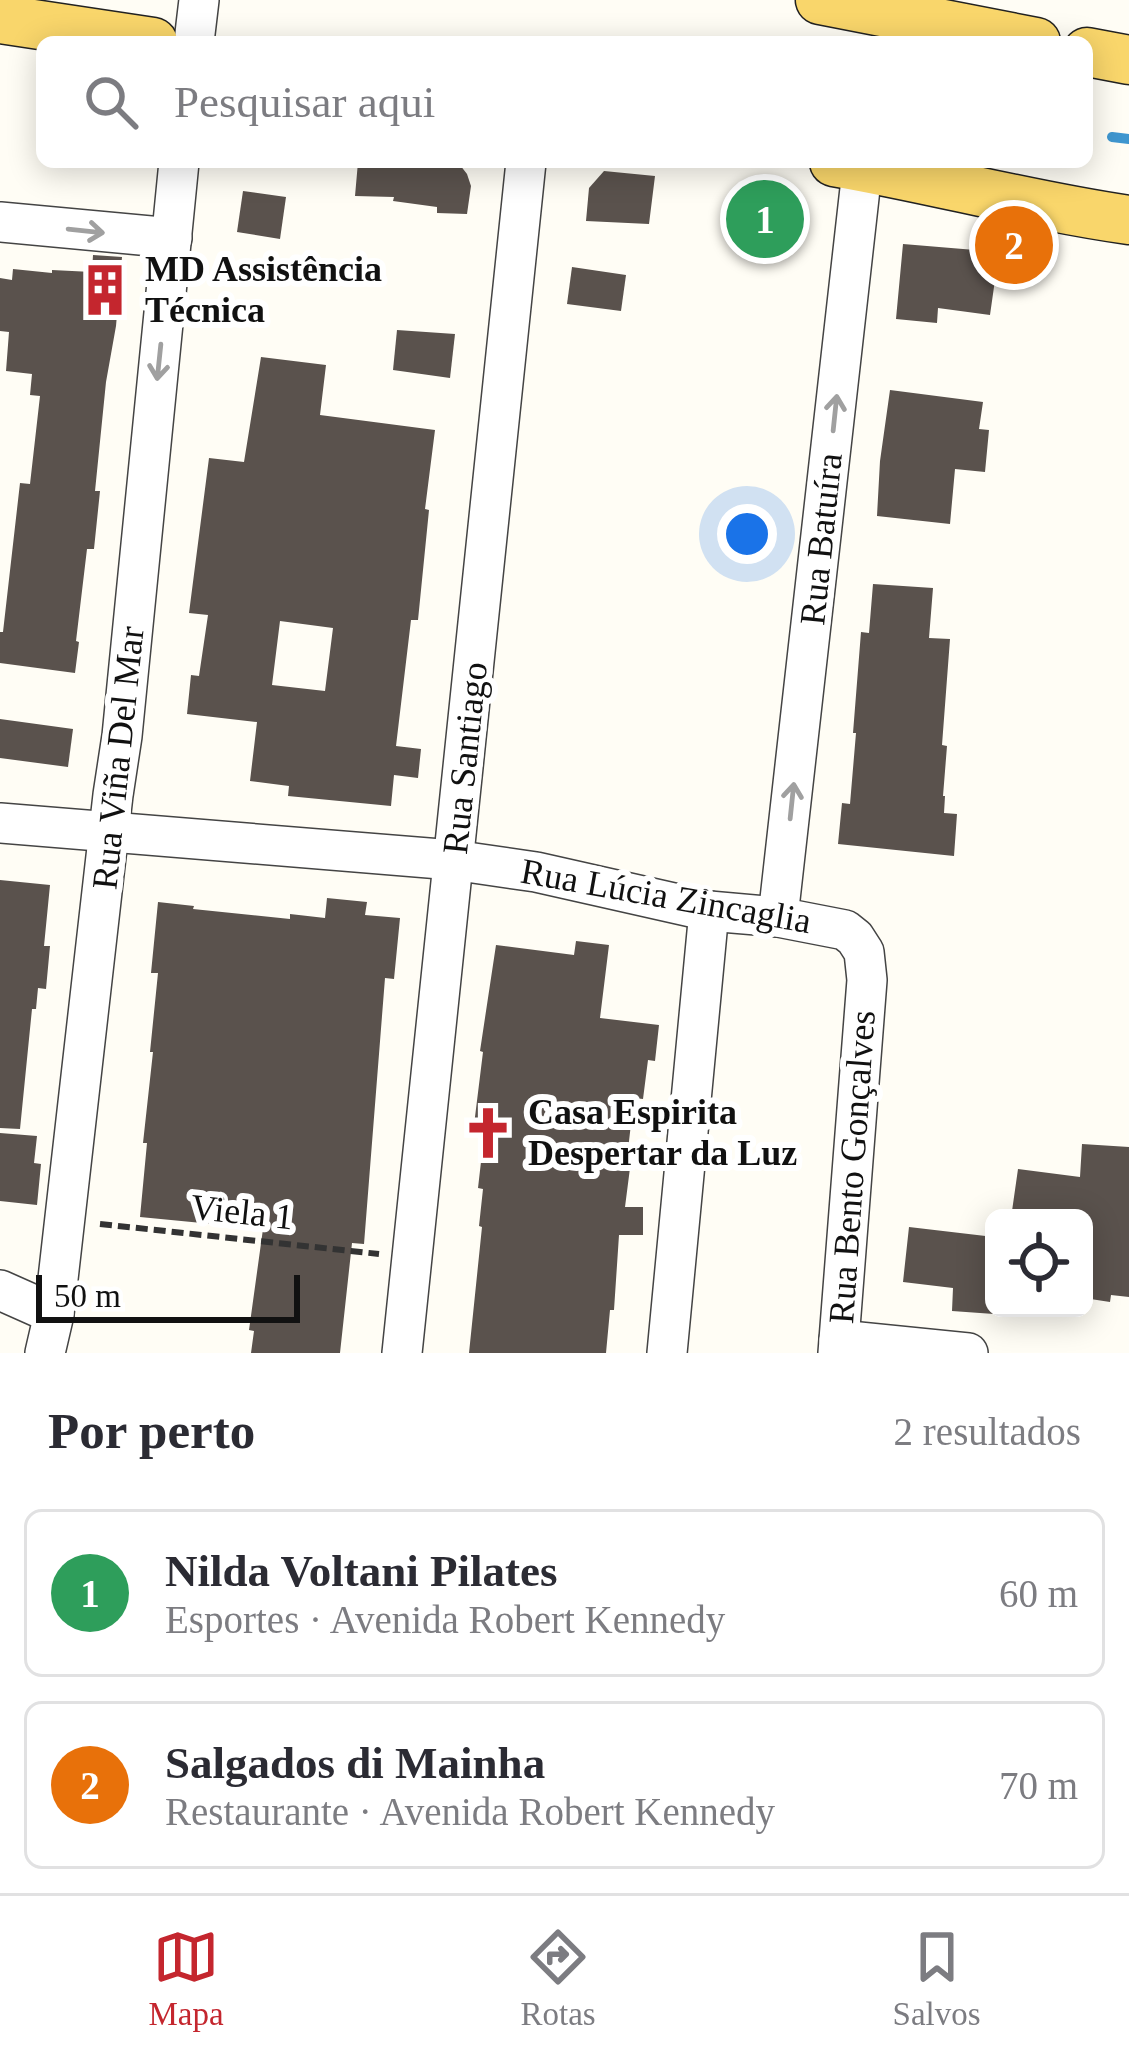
<!DOCTYPE html>
<html lang="pt">
<meta charset="utf-8">
<style>
body{margin:0;font-family:Georgia,serif;background:#f2f2f3;color:#2b2b33}
.controls{position:absolute;right:36px;bottom:36px;display:grid;overflow:hidden;border-radius:18px;box-shadow:0 6px 30px #0003}
.controls button{width:108px;height:108px;display:grid;place-items:center;padding:0;border:0;border-bottom:3px solid #e1e1e2;background:#fff;color:#2b2b33;font:60px sans-serif}
.scale{position:absolute;left:36px;bottom:30px;width:264px;box-sizing:border-box;padding-left:12px;border:6px solid #111;border-top:0;font-size:33px;line-height:42px;white-space:nowrap;color:#111;-webkit-text-stroke:9px #fff;paint-order:stroke}
.you{position:absolute;left:747px;top:534px;width:42px;height:42px;margin:-30px;border:9px solid #fff;border-radius:50%;background:#1a73e8;box-shadow:0 0 0 18px #1a73e833}
.badge{display:grid;place-items:center;width:78px;height:78px;border-radius:50%;background:#c4262e;color:#fff;font-size:39px;font-weight:700}
.pin{position:absolute;translate:-50% -50%;border:6px solid #fff;box-shadow:0 3px 12px #0006}
.list{margin:0;padding:0;list-style:none}
h2{display:flex;justify-content:space-between;align-items:center;height:156px;margin:0;padding:0 48px;font-size:51px}
h2 small{font-size:39px;font-weight:400;color:#7c7c81}
.list li{display:grid;grid-template-columns:78px 1fr auto;gap:36px;align-items:center;box-sizing:border-box;height:168px;margin:0 24px 24px;padding:0 24px;border:3px solid #e1e1e2;border-radius:18px}
.list b{display:block;font-size:45px;white-space:nowrap}
.list p{margin:0;font-size:39px;white-space:nowrap;color:#7c7c81}
.list em{font-size:39px;font-style:normal;color:#7c7c81}
.icon{flex:none;width:66px;height:66px;fill:none;stroke:currentColor;stroke-width:2;stroke-linecap:round;stroke-linejoin:round}
.map{position:relative;flex:none;width:1129px;height:1353px;overflow:hidden}
.search{position:absolute;background:#fff;box-shadow:0 6px 30px #0003;left:36px;right:36px;top:36px;height:132px;display:flex;align-items:center;gap:30px;box-sizing:border-box;padding:0 42px;border-radius:18px;color:#7c7c81;font-size:45px}
.sheet{height:540px;background:#fff}
nav{display:flex;justify-content:space-around;align-items:center;box-sizing:border-box;height:168px;border-top:3px solid #e1e1e2;background:#fff;font-size:33px;color:#7c7c81}
nav a{display:grid;justify-items:center;gap:6px}
nav .on{color:#c4262e}
.map>svg:first-child{display:block}
.lines{fill:none;stroke-linecap:round;stroke-linejoin:round}
.stream{stroke:#3f96cf;stroke-width:10}
.building{fill:#5a524d;fill-rule:evenodd}
.minor-casing{stroke:#444;stroke-width:42}
.major-casing{stroke:#222;stroke-width:51}
.path{stroke:#333;stroke-width:6;stroke-dasharray:12 6;stroke-linecap:butt}
.minor{stroke:#fff;stroke-width:39}
.major{stroke:#f9d66b;stroke-width:48}
.oneway{stroke:#a0a0a0}
.labels{text-anchor:middle;dominant-baseline:central;stroke-width:12;stroke-linejoin:round;paint-order:stroke}
.poi-label{font-size:36px;font-weight:bold;fill:#111;stroke:#fff;text-anchor:start}
.street-label{font-size:36px;fill:#111;stroke:#fff}
</style>
<div class="map">
<svg width="1129" height="1353" viewBox="0 0 1129 1353">
<rect width="100%" height="100%" fill="#fffdf5"/>
<g class="lines">
<path class="stream" d="M1112,137L1129,139"/>
</g>
<g class="building">
<path d="M358,162H446L460,165L467,174L471,186L467,214L437,213V207L393,201L394,197L355,196Z"/>
<path d="M604,171L655,176L649,224L586,221L589,188Z"/>
<path d="M243,191L286,197L280,239L237,232Z"/>
<path d="M759,210L804,215L803,241L755,238Z"/>
<path d="M903,244L999,252L990,315L938,308L937,323L896,319Z"/>
<path d="M93,255L122,257L116,326L106,382L95,491H100L94,549H87L76,641L79,642L75,673L0,663V632H3L20,483L30,484L40,396L30,395L32,374L6,371L9,332L0,331V278L12,280L13,269L52,273V270L92,272Z"/>
<path d="M572,267L626,275L621,311L567,304Z"/>
<path d="M397,330L455,334L450,378L393,370Z"/>
<path d="M261,357L326,365L320,415L435,430L425,509L429,510L418,620H411L396,746L421,749L418,778L394,775L391,806L288,796L289,786L250,781L257,722L187,714L191,675L199,676L208,615L189,613L209,458L244,462ZM280,621L333,628L325,691L272,685Z"/>
<path d="M890,390L983,402L979,429L989,430L985,472L955,469L950,524L877,516L880,461Z"/>
<path d="M873,584L933,588L929,638L950,639L942,745L947,746L943,796H945L944,813L957,814L954,856L838,844L842,803L850,804L856,733H853L861,632L869,633Z"/>
<path d="M0,719L73,729L68,767L0,758Z"/>
<path d="M0,880L50,885L44,946H50L46,989L38,988L36,1009H32L20,1129L0,1128Z"/>
<path d="M327,898L367,902L365,915L400,918L394,979L385,978L364,1244L352,1243L340,1353H251L254,1331L249,1330L263,1229L140,1217L147,1143H143L153,1052H150L158,973H151L158,902L194,906L193,909L290,919V914L325,918Z"/>
<path d="M576,941L609,945L600,1018L659,1025L655,1061L648,1060L643,1099L634,1098L626,1167L630,1168L625,1207H643V1235H619L614,1310H610L606,1353H469L482,1227L479,1226L483,1189L478,1188L485,1127L474,1125L483,1052L480,1051L496,945L574,955Z"/>
<path d="M0,1133L37,1136L34,1163L41,1164L37,1205L0,1201Z"/>
<path d="M1082,1144L1129,1147V1297L1111,1295L1110,1302L1084,1298V1218H1011L1018,1169L1080,1177Z"/>
<path d="M909,1227L994,1237V1314L952,1311L953,1288L903,1282Z"/>
</g>
<g class="lines">
<g class="minor-casing">
<g id="minor">
<path d="M194,42L199,0"/>
<path d="M0,222L172,238"/>
<path d="M0,823L453,860L536,872L709,911L778,917L845,930L855,938L864,952L867,980L838,1353"/>
<path d="M778,917L863,162"/>
<path d="M0,1290L54,1314"/>
<path d="M839,1340L968,1353"/>
<path d="M45,1353L54,1314L113,795L122,736L179,162"/>
<path d="M402,1353L526,162"/>
<path d="M667,1353L709,911"/>
</g>
</g>
<g class="major-casing">
<g id="major">
<path d="M820,0L1036,42"/>
<path d="M0,19L153,42"/>
<path d="M1087,52L1129,60"/>
<path d="M834,162C933,179 1030,206 1129,220"/>
</g>
</g>
<path class="path" d="M100,1224L379,1254"/>
<use href="#minor" class="minor"/>
<use href="#major" class="major"/>
</g>
<defs><path id="oneway-shaft" d="M-6 0H5M1.5-3L5.5 0L1.5 3" fill="none" stroke-width="1.6" stroke-linecap="round" stroke-linejoin="round" transform="scale(3)"/></defs>
<g class="oneway">
<use href="#oneway-shaft" transform="translate(86 231) rotate(6)"/>
<use href="#oneway-shaft" transform="translate(159 362) rotate(96)"/>
<use href="#oneway-shaft" transform="translate(835 413) rotate(-84)"/>
<use href="#oneway-shaft" transform="translate(792 801) rotate(-84)"/>
</g>
<defs>
<g id="building-bare" transform="scale(4.14)"><path d="M-4-6H4V6H1V3H-1V6H-4ZM-2.5-4.3h1.7v1.8h-1.7ZM.8-4.3h1.7v1.8H.8ZM-2.5-1h1.7V.8h-1.7ZM.8-1h1.7V.8H.8Z" fill="#c4262e" stroke="#fff" stroke-width="2.5" paint-order="stroke"/></g>
<g id="church-bare" transform="scale(4.14)"><path d="M-1.2-6h2.4v3.5h3.3v2.4h-3.3V6h-2.4V-.1h-3.3v-2.4h3.3Z" fill="#c4262e" stroke="#fff" stroke-width="2.5" paint-order="stroke"/></g>
</defs>
<g fill-rule="evenodd">
<use href="#building-bare" x="105" y="290"/>
<use href="#church-bare" x="488" y="1133"/>
</g>
<g class="labels">
<g class="poi-label">
<text x="145" y="269">MD Assistência<tspan x="145" dy="41">Técnica</tspan></text>
<text x="528" y="1112">Casa Espirita<tspan x="528" dy="41">Despertar da Luz</tspan></text>
</g>
<g class="street-label">
<text transform="translate(821 539) rotate(-84)">Rua Batuíra</text>
<text transform="translate(118 758) rotate(-84)">Rua Viña Del Mar</text>
<text transform="translate(465 758) rotate(-84)">Rua Santiago</text>
<text transform="translate(666 896) rotate(10)">Rua Lúcia Zincaglia</text>
<text transform="translate(852 1167) rotate(-86)">Rua Bento Gonçalves</text>
<text transform="translate(242 1212) rotate(6)">Viela 1</text>
</g>
</g>
</svg>
<div class="controls">
<button><svg class="icon" aria-label="locate" viewBox="0 0 24 24"><circle cx="12" cy="12" r="6"/><path d="M12 2v4M12 18v4M2 12h4M18 12h4"/></svg></button>
</div>
<div class="scale">50 m</div>
<div class="you"></div>
<div class="pin badge" style="left:765px;top:219px;background:#2e9e5b">1</div>
<div class="pin badge" style="left:1014px;top:245px;background:#e8710a">2</div>
<div class="search"><svg class="icon" aria-label="search" viewBox="0 0 24 24"><circle cx="10" cy="10" r="6"/><path d="M15 15l6 6"/></svg>Pesquisar aqui</div>
</div>
<section class="sheet">
<h2>Por perto<small>2 resultados</small></h2>
<ul class="list">
<li><span class="badge" style="background:#2e9e5b">1</span><div><b>Nilda Voltani Pilates</b><p>Esportes · Avenida Robert Kennedy</p></div><em>60 m</em></li>
<li><span class="badge" style="background:#e8710a">2</span><div><b>Salgados di Mainha</b><p>Restaurante · Avenida Robert Kennedy</p></div><em>70 m</em></li>
</ul>
</section>
<nav>
<a class="on"><svg class="icon" aria-label="map" viewBox="0 0 24 24"><path d="M3 6l6-2 6 2 6-2v14l-6 2-6-2-6 2zM9 4v14M15 6v14"/></svg>Mapa</a>
<a><svg class="icon" aria-label="directions" viewBox="0 0 24 24"><path d="M12 3l9 9-9 9-9-9zM9 14v-3h6M13 9l2 2-2 2"/></svg>Rotas</a>
<a><svg class="icon" aria-label="saved" viewBox="0 0 24 24"><path d="M7 4h10v16l-5-4-5 4z"/></svg>Salvos</a>
</nav>
